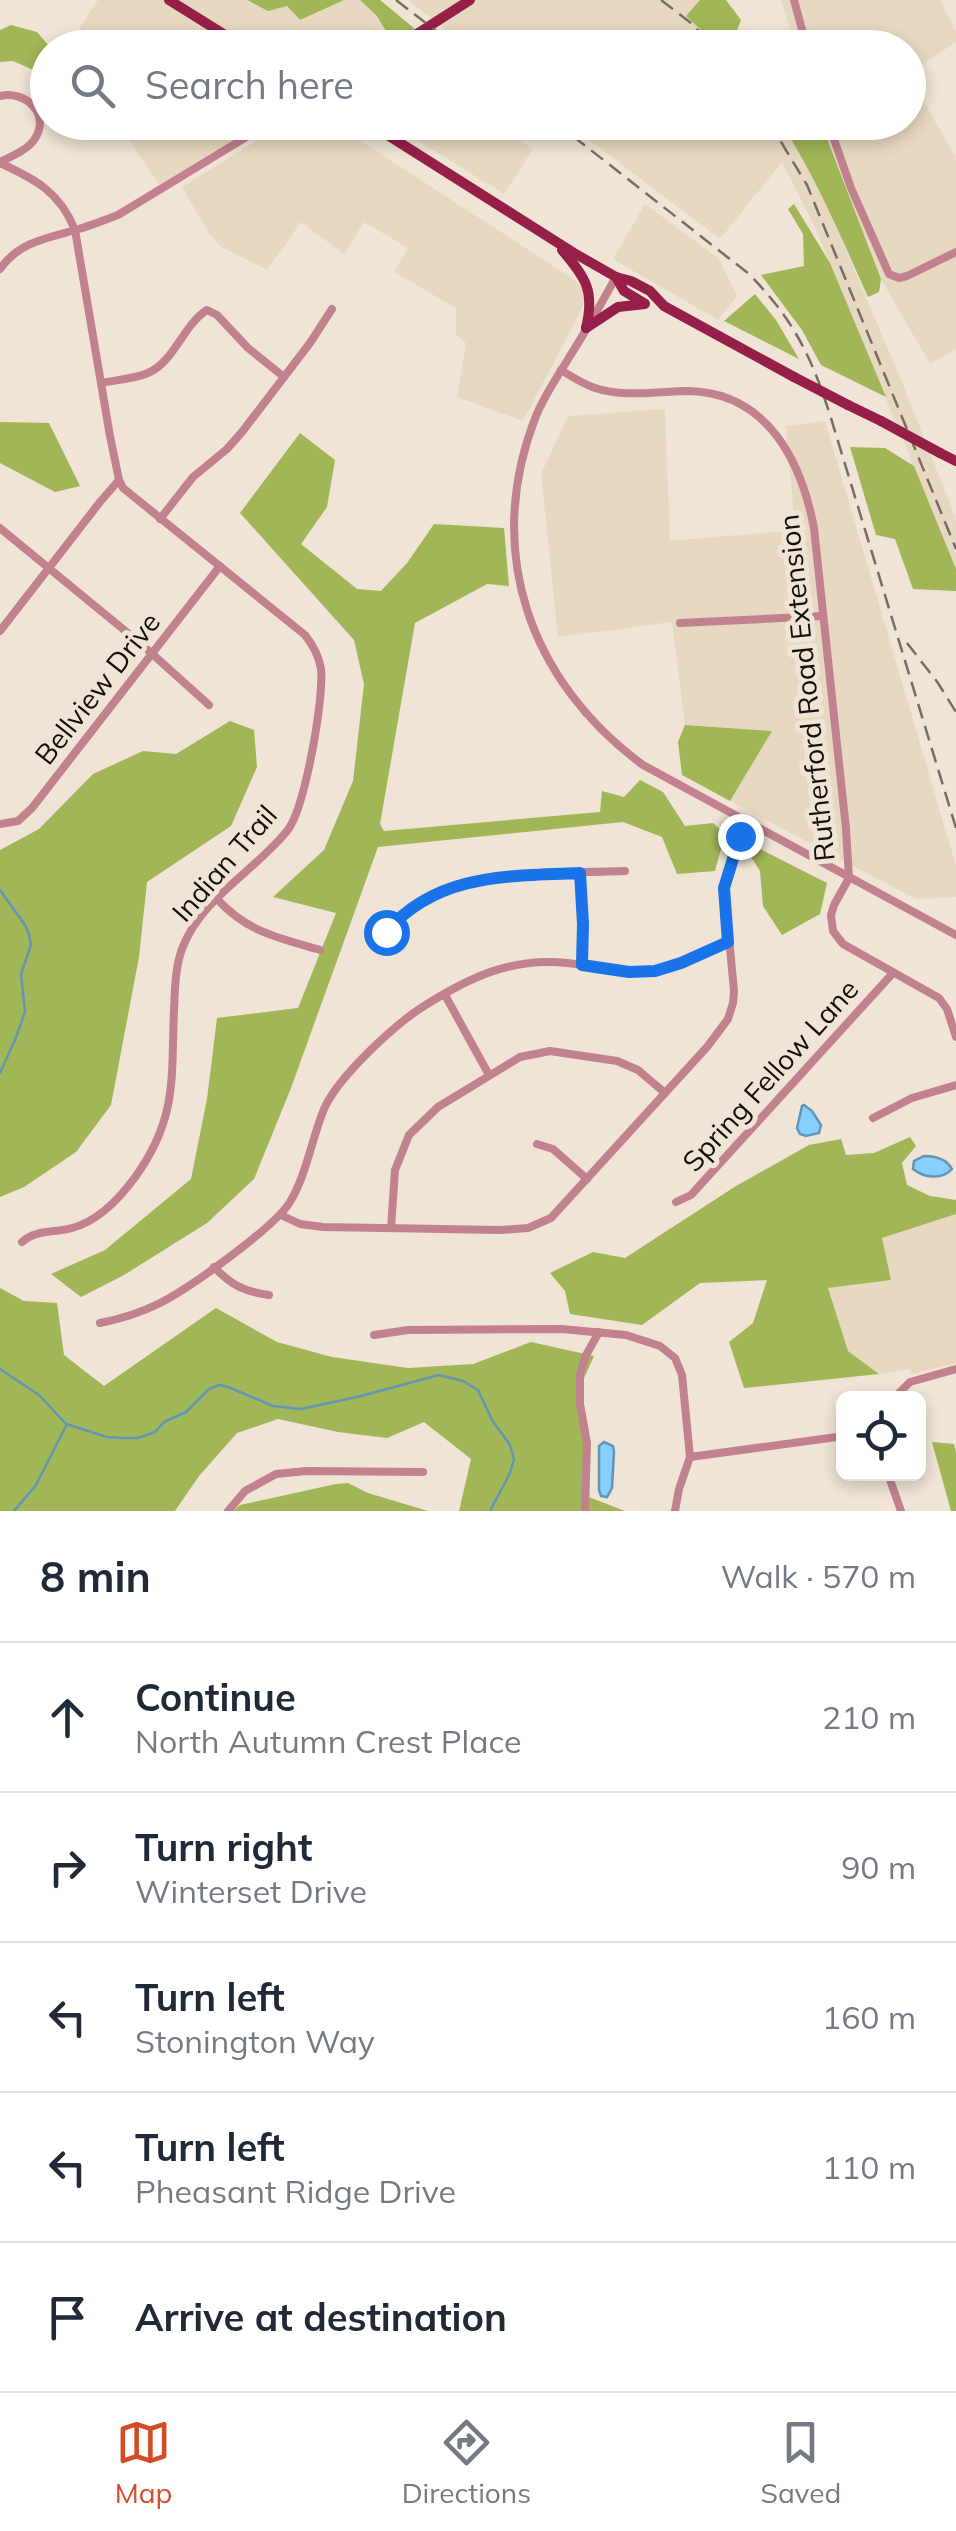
<!DOCTYPE html>
<meta charset="utf-8">
<style>
body{margin:0;font-family:Mulish,sans-serif;background:#f6f6f7;color:#1f2937}
.controls{position:absolute;right:30px;bottom:30px;display:grid;overflow:hidden;border-radius:15px;box-shadow:0 5px 15px #0003}
.controls button{width:90px;height:90px;display:grid;place-items:center;padding:0;border:0;border-bottom:2px solid #e0e1e3;background:#fff;color:#1f2937;font:50px sans-serif}
.stop{position:absolute;width:30px;height:30px;margin:-22px;border:8px solid #1a73e8;border-radius:50%;background:#fff}
.stop.end{background:#1a73e8;border-color:#fff;box-shadow:0 2px 10px #0008}
.list{margin:0;padding:0;list-style:none}
h2{display:flex;justify-content:space-between;align-items:center;height:130px;margin:0;padding:0 40px;font-size:42px}
h2 small{font-size:32px;font-weight:400;color:#747a83}
.list li{display:grid;grid-template-columns:65px 1fr auto;gap:30px;align-items:center;box-sizing:border-box;height:150px;padding:0 40px;border-top:2px solid #e0e1e3}
.list b{display:block;font-size:38px;white-space:nowrap}
.list p{margin:0;font-size:32px;white-space:nowrap;color:#747a83}
.list em{font-size:32px;font-style:normal;color:#747a83}
.icon{flex:none;width:55px;height:55px;fill:none;stroke:currentColor;stroke-width:2;stroke-linecap:round;stroke-linejoin:round}
.map{position:relative;flex:none;width:956px;height:1511px;overflow:hidden}
.search{position:absolute;background:#fff;box-shadow:0 5px 15px #0003;left:30px;right:30px;top:30px;height:110px;display:flex;align-items:center;gap:25px;box-sizing:border-box;padding:0 35px;border-radius:55px;color:#747a83;font-size:38px}
.sheet{height:880px;background:#fff}
nav{display:flex;justify-content:space-around;align-items:center;box-sizing:border-box;height:140px;border-top:2px solid #e0e1e3;background:#fff;font-size:28px;color:#747a83}
nav a{display:grid;justify-items:center;gap:5px}
nav .on{color:#d54b28}
.map>svg:first-child{display:block}
.built{fill:#e7d8c1}
.forest{fill:#a0b657}
.water{fill:#87cffe;stroke:#6495b5;stroke-width:2.5}
.lines{fill:none;stroke-linecap:round;stroke-linejoin:round}
.stream{stroke:#6495b5;stroke-width:2.5}
.minor{stroke:#c2818e;stroke-width:8}
.major{stroke:#961f48;stroke-width:10}
.rail{stroke:#756e65;stroke-width:2.5;stroke-dasharray:15 8;stroke-linecap:butt}
.major-bridge{stroke:#961f48;stroke-width:10}
.route{stroke:#1a73e8;stroke-width:12}
.labels{text-anchor:middle;dominant-baseline:central;stroke-width:10;stroke-linejoin:round;paint-order:stroke}
.street-label{font-size:28px;fill:#130f0a;stroke:#efe4d5}
</style>
<div class="map">
<svg width="956" height="1511" viewBox="0 0 956 1511">
<rect width="100%" height="100%" fill="#efe4d5"/>
<g class="built">
<path d="M98,0H247L250,3L287,6L300,20L344,0H360L376,15L390,39L415,29L437,47H108L79,29Z"/>
<path d="M408,0H700L686,17L719,47H468Z"/>
<path d="M781,0H940L956,31V42L909,73L908,48L796,47Z"/>
<path d="M909,75L956,158V349L930,364L881,279L821,123L908,122Z"/>
<path d="M152,123L153,122L261,123L159,185L129,139Z"/>
<path d="M285,123H333L573,279L583,288L584,303L580,312L523,421L457,397L466,343L456,335V308L394,272L408,248L364,222L344,254L301,222L267,270L221,247L210,235L182,187Z"/>
<path d="M390,123H493L533,149L504,194Z"/>
<path d="M567,123H781L799,150L832,217L902,382L956,519V569L815,227L782,162L720,239Z"/>
<path d="M645,204L719,259L737,296L718,320L613,259Z"/>
<path d="M665,409L670,541L795,530L786,426L825,421L956,866V897L916,899L730,801L772,731L685,725L672,622L558,637L541,474L568,416Z"/>
<path d="M956,1214V1363L911,1374L910,1369L879,1374L848,1351L828,1288L891,1280L882,1238Z"/>
</g>
<g class="forest">
<path d="M247,0H344L300,20L287,6L268,11Z"/>
<path d="M360,0H380L415,29L391,39L376,15Z"/>
<path d="M700,0H726L741,20L736,33L746,47H719L686,16Z"/>
<path d="M11,25L37,32L50,47L48,48L47,76L13,61L0,62V30Z"/>
<path d="M781,123H821L881,279L879,292L868,297C841,237 816,177 781,123Z"/>
<path d="M794,204L830,263L886,397L821,365L802,330L761,275L804,266L803,234L788,209Z"/>
<path d="M755,294L776,320L799,359L724,321Z"/>
<path d="M0,422L49,423L80,486L55,492L0,463Z"/>
<path d="M300,433L335,460L327,507L301,544L357,589L381,591L407,563L434,524L504,528L509,586L487,584L415,623L380,824L384,831L600,812L602,791L624,797L640,780L663,792L685,826L713,823L725,834L715,871L677,874L662,837L623,822L378,847L291,1088L254,1179L207,1223L124,1275L81,1297L51,1274L105,1250L191,1179L207,1099L217,1018L298,1008L336,913L273,897L324,850L353,781L364,684L354,640L240,513Z"/>
<path d="M850,447L885,448L914,466L956,569V591L913,589L895,539L876,535Z"/>
<path d="M230,721L254,730L257,767L231,826L147,882L139,957L111,1105L76,1152L24,1187L0,1197V850L39,829L93,774L143,751L176,754Z"/>
<path d="M685,725L772,731L730,801L682,775L678,742Z"/>
<path d="M760,849L827,883L820,914L782,935L763,906L760,871L751,857Z"/>
<path d="M910,1137L916,1146L902,1163L907,1185L930,1196L956,1200V1214L882,1238L891,1280L828,1288L848,1351L879,1374L744,1388L729,1342L753,1323L767,1280L700,1283L642,1325L570,1314L565,1291L550,1273L593,1252L625,1258L736,1186L809,1145L841,1139L846,1155L874,1153Z"/>
<path d="M0,1288L24,1301L57,1303L64,1355L104,1386L216,1308L277,1342L332,1357L408,1368L473,1364L531,1342L594,1356L580,1387L586,1496L625,1511H459L471,1459L424,1422L387,1438L338,1432L278,1419L237,1433L199,1476L175,1511H0Z"/>
<path d="M932,1442L954,1444L956,1453V1511H951Z"/>
<path d="M348,1483L368,1493L428,1511H233L240,1505L336,1484Z"/>
</g>
<g class="water">
<path d="M804,1105L812,1111L821,1125L819,1133L806,1136L800,1134L797,1128L802,1106Z"/>
<path d="M924,1156C935,1156 946,1158 952,1169C942,1180 924,1178 913,1169L914,1161Z"/>
<path d="M604,1442L613,1446L614,1452L612,1488L607,1497L601,1496L599,1490V1446Z"/>
</g>
<g class="lines">
<g class="stream">
<path d="M0,890L25,925L29,934L31,945L21,974L25,1012L15,1040L0,1073"/>
<path d="M0,1369L39,1395L66,1424L107,1437L123,1438H138L155,1432L164,1422L186,1412L209,1389L219,1385L228,1387L273,1406L301,1409L357,1397L439,1375L463,1381L478,1390L492,1420L510,1445L514,1459L510,1473L490,1511"/>
<path d="M14,1511L36,1485L66,1426"/>
</g>
<g class="minor">
<path d="M794,0L807,48"/>
<path d="M0,96C25,90 52,114 34,140C26,151 12,156 0,162"/>
<path d="M828,122L851,188L889,274L899,278L907,276L956,252"/>
<path d="M0,163C35,179 60,192 75,230L110,436L119,480L123,488L305,635C313,645 319,656 321,669C324,699 305,809 287,831C254,872 201,898 182,949C175,968 175,990 174,1010C171,1077 178,1117 136,1176C120,1198 99,1221 72,1228C55,1233 36,1229 22,1242"/>
<path d="M0,269C20,241 48,238 79,229C92,225 105,220 118,215L271,122"/>
<path d="M616,277C601,304 586,331 570,356C558,376 545,394 536,416C483,550 529,681 643,765L956,935"/>
<path d="M561,370C572,377 583,384 595,388C625,398 658,391 689,391C767,393 801,460 814,528L846,829L849,878L834,905L831,915L833,931L843,944L939,998L947,1009L956,1037"/>
<path d="M101,383C116,380 134,379 148,373C175,361 183,325 207,310L217,315L248,348L284,377"/>
<path d="M160,519L193,477L227,449L242,432L310,343L332,309"/>
<path d="M0,528L140,643L209,705"/>
<path d="M680,623L823,616"/>
<path d="M0,631L100,502L119,480"/>
<path d="M0,824L18,821L32,808L220,566"/>
<path d="M580,873L583,924L581,965"/>
<path d="M217,899C247,932 279,938 320,950"/>
<path d="M386,932C446,863 542,875 625,871"/>
<path d="M445,995L489,1075"/>
<path d="M873,1118L912,1098L956,1085"/>
<path d="M537,1144L553,1149L587,1179"/>
<path d="M676,1202L691,1195L893,973"/>
<path d="M281,1215L300,1224L323,1227L501,1230L528,1228L551,1218L707,1047L728,1019L733,1003L734,991L724,884L746,822"/>
<path d="M391,1228L395,1170L409,1135L438,1107L520,1057L550,1051L617,1061L638,1070L665,1093"/>
<path d="M214,1267C231,1285 245,1292 269,1295"/>
<path d="M100,1323C120,1319 140,1313 158,1304C187,1290 274,1228 290,1202C306,1176 312,1138 324,1109C338,1077 394,1025 424,1006C470,977 512,957 567,963C594,966 623,974 650,971C678,968 703,953 728,941"/>
<path d="M374,1335L408,1330L562,1329L626,1335L660,1346L675,1358L682,1375L690,1457L679,1489L675,1511"/>
<path d="M894,1398L910,1382L956,1369"/>
<path d="M690,1457L844,1436"/>
<path d="M888,1474L901,1511"/>
<path d="M228,1511L245,1491L276,1474L306,1471L423,1472"/>
<path d="M585,1511L587,1443L580,1404V1375L585,1357L599,1332"/>
</g>
<g class="major">
<path d="M169,0L246,48"/>
<path d="M395,48L470,0"/>
<path d="M367,122L574,253L616,277L631,281L650,291L664,306L794,377"/>
<path d="M562,250C586,278 595,291 586,328"/>
<path d="M616,277L624,291L644,303"/>
<path d="M586,328L618,307L645,304"/>
<path d="M848,405L881,421"/>
<path d="M940,453L956,461"/>
</g>
<g class="rail">
<path d="M396,0L458,48"/>
<path d="M661,0L691,23L715,48"/>
<path d="M555,122L749,274C793,319 811,355 830,415L956,828"/>
<path d="M769,122L807,185L956,549"/>
<path d="M907,643L938,683L956,712"/>
</g>
<g class="major-bridge">
<path d="M794,377L848,405"/>
<path d="M881,421L940,453"/>
</g>
</g>
<g class="lines">
<path class="route" d="M386,932C437,873 508,876 580,873L583,924L582,965L629,972L655,971L681,963L728,942L724,888L740,836"/>
</g>
<g class="labels">
<g class="street-label">
<text transform="translate(97 688) rotate(-52)">Bellview Drive</text>
<text transform="translate(806 688) rotate(-96)">Rutherford Road Extension</text>
<text transform="translate(224 863) rotate(-49)">Indian Trail</text>
<text transform="translate(770 1075) rotate(-48)">Spring Fellow Lane</text>
</g>
</g>
</svg>
<div class="controls">
<button><svg class="icon" aria-label="locate" viewBox="0 0 24 24"><circle cx="12" cy="12" r="6"/><path d="M12 2v4M12 18v4M2 12h4M18 12h4"/></svg></button>
</div>
<div class="stop" style="left:386px;top:932px"></div>
<div class="stop end" style="left:740px;top:836px"></div>
<div class="search"><svg class="icon" aria-label="search" viewBox="0 0 24 24"><circle cx="10" cy="10" r="6"/><path d="M15 15l6 6"/></svg>Search here</div>
</div>
<section class="sheet">
<h2>8 min<small>Walk · 570 m</small></h2>
<ul class="list">
<li><svg class="icon" aria-label="ahead" viewBox="0 0 24 24"><path d="M12 20V5M6 11l6-6 6 6"/></svg><div><b>Continue</b><p>North Autumn Crest Place</p></div><em>210 m</em></li>
<li><svg class="icon" aria-label="right" viewBox="0 0 24 24"><path d="M7 20v-9h11M14 6l5 5-5 5"/></svg><div><b>Turn right</b><p>Winterset Drive</p></div><em>90 m</em></li>
<li><svg class="icon" aria-label="left" viewBox="0 0 24 24"><path d="M17 20v-9H6M10 6l-5 5 5 5"/></svg><div><b>Turn left</b><p>Stonington Way</p></div><em>160 m</em></li>
<li><svg class="icon" aria-label="left" viewBox="0 0 24 24"><path d="M17 20v-9H6M10 6l-5 5 5 5"/></svg><div><b>Turn left</b><p>Pheasant Ridge Drive</p></div><em>110 m</em></li>
<li><svg class="icon" aria-label="arrive" viewBox="0 0 24 24"><path d="M6 21V4h12l-3 4 3 4H6"/></svg><div><b>Arrive at destination</b></div></li>
</ul>
</section>
<nav>
<a class="on"><svg class="icon" aria-label="map" viewBox="0 0 24 24"><path d="M3 6l6-2 6 2 6-2v14l-6 2-6-2-6 2zM9 4v14M15 6v14"/></svg>Map</a>
<a><svg class="icon" aria-label="directions" viewBox="0 0 24 24"><path d="M12 3l9 9-9 9-9-9zM9 14v-3h6M13 9l2 2-2 2"/></svg>Directions</a>
<a><svg class="icon" aria-label="saved" viewBox="0 0 24 24"><path d="M7 4h10v16l-5-4-5 4z"/></svg>Saved</a>
</nav>
